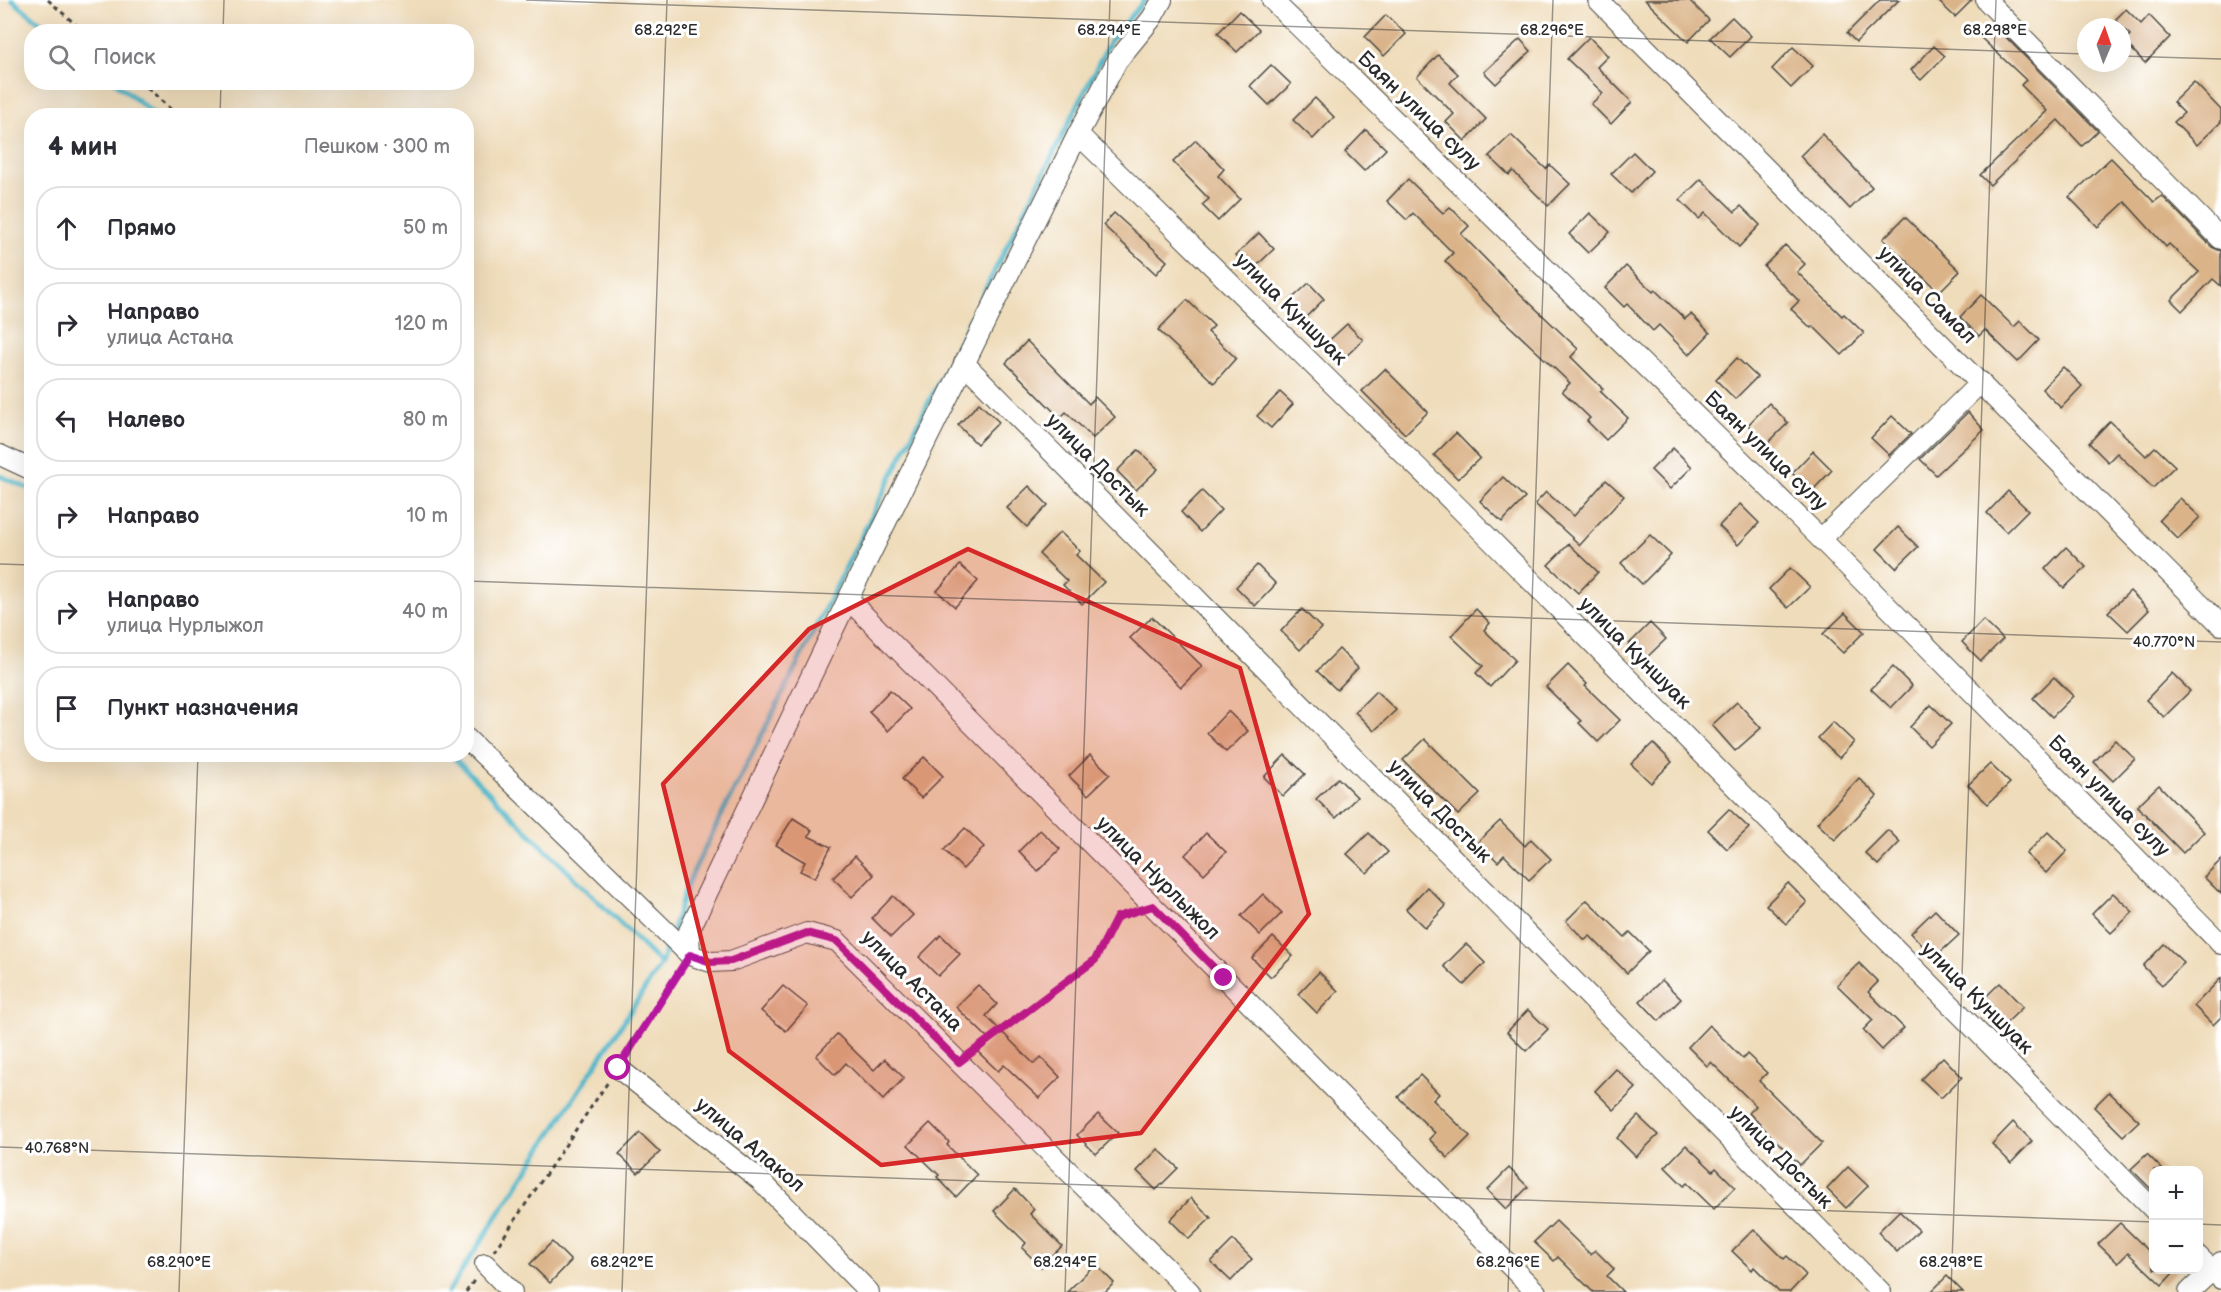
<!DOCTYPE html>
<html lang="ru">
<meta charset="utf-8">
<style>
body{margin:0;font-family:"Balsamiq Sans",sans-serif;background:#f7f7f7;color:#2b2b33}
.controls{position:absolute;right:18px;bottom:18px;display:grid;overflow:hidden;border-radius:12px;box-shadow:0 6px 24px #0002}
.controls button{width:54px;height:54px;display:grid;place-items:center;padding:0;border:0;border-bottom:2px solid #e1e1e2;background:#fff;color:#2b2b33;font:30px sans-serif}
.compass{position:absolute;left:2077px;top:18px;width:54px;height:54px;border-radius:50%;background:#fff;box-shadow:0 6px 24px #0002;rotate:2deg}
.stop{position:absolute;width:18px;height:18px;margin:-14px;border:4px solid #b5179e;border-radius:50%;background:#fff}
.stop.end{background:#b5179e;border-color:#fff;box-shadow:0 2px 6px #0008}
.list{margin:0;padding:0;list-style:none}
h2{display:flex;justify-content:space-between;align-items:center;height:78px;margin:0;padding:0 24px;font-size:26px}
h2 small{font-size:20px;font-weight:400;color:#7c7c81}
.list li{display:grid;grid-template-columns:39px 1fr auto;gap:18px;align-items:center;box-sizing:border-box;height:84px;margin:0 12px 12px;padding:0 12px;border:2px solid #e1e1e2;border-radius:24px}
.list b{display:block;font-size:22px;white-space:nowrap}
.list p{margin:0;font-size:20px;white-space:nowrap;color:#7c7c81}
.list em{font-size:20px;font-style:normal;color:#7c7c81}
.icon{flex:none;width:33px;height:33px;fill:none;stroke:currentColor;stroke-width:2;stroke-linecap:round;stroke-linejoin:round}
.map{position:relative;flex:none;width:2221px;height:1292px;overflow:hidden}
.search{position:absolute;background:#fff;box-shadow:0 6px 24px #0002;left:24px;top:24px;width:450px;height:66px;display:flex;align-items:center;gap:15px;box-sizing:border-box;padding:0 21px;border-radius:24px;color:#7c7c81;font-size:22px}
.panel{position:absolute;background:#fff;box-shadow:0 6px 24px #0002;left:24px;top:108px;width:450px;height:654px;border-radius:24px}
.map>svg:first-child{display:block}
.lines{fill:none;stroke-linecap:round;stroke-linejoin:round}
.stream{stroke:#4cb6c9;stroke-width:5}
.building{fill:#dab389}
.minor-casing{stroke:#484640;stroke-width:22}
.path{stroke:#484640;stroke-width:3;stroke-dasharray:4.5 4.5;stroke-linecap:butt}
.minor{stroke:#fff;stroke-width:20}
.route{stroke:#b5179e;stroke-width:8}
.marked{fill:#d62828;fill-opacity:0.2;stroke:#d62828;stroke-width:4.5;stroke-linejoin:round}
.ticks{fill:none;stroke:#2b2b2b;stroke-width:1.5;stroke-opacity:0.45}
.labels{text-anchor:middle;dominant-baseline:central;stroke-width:6;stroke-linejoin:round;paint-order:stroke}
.street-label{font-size:21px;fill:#2b2b2b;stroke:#fff}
.ticks-label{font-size:15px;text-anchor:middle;fill:#2b2b2b;stroke:#fff;stroke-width:6;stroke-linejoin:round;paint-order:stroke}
</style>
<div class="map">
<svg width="2221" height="1292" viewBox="0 0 2221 1292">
<rect width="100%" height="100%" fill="#fff"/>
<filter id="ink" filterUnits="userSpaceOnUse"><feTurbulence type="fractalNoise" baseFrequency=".0167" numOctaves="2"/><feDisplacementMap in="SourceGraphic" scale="12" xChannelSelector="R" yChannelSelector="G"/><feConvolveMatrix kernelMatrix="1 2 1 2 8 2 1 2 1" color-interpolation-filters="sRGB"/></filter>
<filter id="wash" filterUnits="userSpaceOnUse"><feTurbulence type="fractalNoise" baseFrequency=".008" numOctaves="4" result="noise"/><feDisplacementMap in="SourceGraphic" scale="24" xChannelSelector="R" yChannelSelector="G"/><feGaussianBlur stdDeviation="1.35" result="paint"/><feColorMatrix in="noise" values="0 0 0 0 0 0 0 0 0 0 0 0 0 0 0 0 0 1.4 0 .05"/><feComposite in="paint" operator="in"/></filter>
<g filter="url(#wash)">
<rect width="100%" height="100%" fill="#efdcba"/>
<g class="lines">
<g class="stream">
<path d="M12,0L52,32"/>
<path d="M115,82L156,116"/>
<path d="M0,476L32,490"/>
<path d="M450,754L661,964"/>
<path d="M672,932L688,882L1110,41L1145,0"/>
<path d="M448,1292L661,964L669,941"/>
</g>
</g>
<g id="blocks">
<g class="building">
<path d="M1645,0H1689L1709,20L1688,42Z"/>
<path d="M1880,0H1899L1856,42L1847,33Z"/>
<path d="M1937,0H1972L1955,17Z"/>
<path d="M2126,9L2141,24L2149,15L2170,37L2145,63L2124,41L2130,35L2115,20Z"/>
<path d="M1239,11L1259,30L1237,52L1218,33Z"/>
<path d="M1386,15L1406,34L1384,56L1365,37Z"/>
<path d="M1732,17L1751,36L1730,57L1710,38Z"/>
<path d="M1992,23L2098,131L2082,146L2058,120L1990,185L1980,175L2047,111L2021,85L2026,80L1979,36Z"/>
<path d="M1589,37L1608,56L1597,67L1632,102L1611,124L1591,104L1603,93L1567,59Z"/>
<path d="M1520,39L1531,51L1496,84L1484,72Z"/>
<path d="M1934,46L1945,56L1921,80L1911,70Z"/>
<path d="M1793,47L1813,66L1791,88L1772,69Z"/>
<path d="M1438,55L1458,74L1450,83L1486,119L1465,141L1446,122L1454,114L1417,77Z"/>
<path d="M1271,65L1291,84L1269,105L1250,86Z"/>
<path d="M2194,82L2221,110V122L2197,145L2174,122L2184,113L2173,102Z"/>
<path d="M1315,98L1334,117L1313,139L1293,120Z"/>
<path d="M1366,130L1386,149L1364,171L1345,152Z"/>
<path d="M1822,134L1872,187L1850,209L1800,156Z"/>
<path d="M1511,135L1546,169L1550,165L1570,184L1548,206L1513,171L1509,175L1489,156Z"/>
<path d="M1196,140L1224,169L1218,176L1240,199L1218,221L1202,205L1209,199L1173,162Z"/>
<path d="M1633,152L1652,171L1631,193L1611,174Z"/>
<path d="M2111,158L2154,202L2162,196L2212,247L2221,251V286L2213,279L2182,311L2171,300L2199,272L2169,244L2166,247L2125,202L2098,227L2069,197Z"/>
<path d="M1408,179L1443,213L1450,207L1469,226L1461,234L1510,284L1578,349L1571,357L1603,389L1600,391L1628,418L1606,440L1587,421L1590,418L1562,391L1570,383L1500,317L1445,261L1453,253L1413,213L1407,220L1387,201Z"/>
<path d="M1701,179L1735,212L1741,206L1760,225L1739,247L1705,213L1699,219L1680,200Z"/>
<path d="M1114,213L1167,261L1156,274L1103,225Z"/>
<path d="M1590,213L1610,232L1588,253L1569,234Z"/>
<path d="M1905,217L1960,271L1939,292L1883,239Z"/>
<path d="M1259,233L1274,249L1251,271L1236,255Z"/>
<path d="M1785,245L1805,264L1797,272L1842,316L1844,314L1864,333L1842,355L1813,326L1811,328L1791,309L1799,301L1764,266Z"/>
<path d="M1626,266L1653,292L1655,290L1685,319L1691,314L1710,333L1689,355L1659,325L1653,331L1627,304L1624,307L1605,288Z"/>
<path d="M1309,283L1324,299L1302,321L1286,304Z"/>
<path d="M1981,295L2014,327L2020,321L2039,340L2018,362L1985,330L1979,336L1960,317Z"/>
<path d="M1187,300L1214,326L1208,332L1236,358L1214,383L1158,330Z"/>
<path d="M1347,324L1363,340L1340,362L1324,345Z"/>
<path d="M1027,341L1089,404L1095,397L1115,417L1093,438L1066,412L1060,418L1006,363Z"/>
<path d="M1737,358L1757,377L1735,399L1716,380Z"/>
<path d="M2063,367L2082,386L2061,408L2042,389Z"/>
<path d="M1385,369L1428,412L1405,434L1362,391Z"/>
<path d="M1280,392L1293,404L1271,428L1257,416Z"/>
<path d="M979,403L999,422L977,444L958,425Z"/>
<path d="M1769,403L1788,423L1767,444L1748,425Z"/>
<path d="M1968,412L1984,430L1936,475L1920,459Z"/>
<path d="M1892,416L1911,434L1889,455L1871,438Z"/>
<path d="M2110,421L2146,456L2155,447L2175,466L2153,488L2117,453L2108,462L2089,443Z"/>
<path d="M1456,433L1480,458L1458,479L1434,455Z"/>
<path d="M1673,448L1692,467L1670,489L1651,470Z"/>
<path d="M1138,450L1158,469L1136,490L1117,471Z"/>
<path d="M1813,451L1832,470L1811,492L1792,473Z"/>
<path d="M1503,477L1525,498L1502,522L1480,501Z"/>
<path d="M1606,480L1624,496L1580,545L1535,504L1546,492L1574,516Z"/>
<path d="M1029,486L1048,505L1027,527L1007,508Z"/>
<path d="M1202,491L1221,510L1200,532L1181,512Z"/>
<path d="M2008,491L2028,510L2006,532L1987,513Z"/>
<path d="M2180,498L2200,517L2178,539L2159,520Z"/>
<path d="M1740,504L1759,523L1738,545L1719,526Z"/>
<path d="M1898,527L1918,547L1896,568L1877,549Z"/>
<path d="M1060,532L1080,551L1076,555L1104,582L1082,604L1063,585L1067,581L1039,554Z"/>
<path d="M1650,535L1671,555L1642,584L1621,563Z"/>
<path d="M1569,544L1598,572L1578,593L1548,565Z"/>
<path d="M2066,547L2086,567L2064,588L2045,569Z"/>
<path d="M960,565L978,581L955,607L937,591Z"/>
<path d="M1257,565L1276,584L1255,606L1236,587Z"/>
<path d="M1790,568L1810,587L1788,608L1769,589Z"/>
<path d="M2130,591L2149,610L2128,631L2108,612Z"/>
<path d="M1302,609L1321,628L1300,650L1281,631Z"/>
<path d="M1476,609L1490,623L1484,630L1515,660L1490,687L1476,673L1483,666L1451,636Z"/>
<path d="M1845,613L1864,632L1843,653L1823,634Z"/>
<path d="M1152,617L1202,666L1181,687L1130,638Z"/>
<path d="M1983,620L2003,639L1981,661L1962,642Z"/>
<path d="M1650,623L1666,639L1643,661L1628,645Z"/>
<path d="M1339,649L1358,668L1337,690L1317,671Z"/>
<path d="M1568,665L1587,684L1585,686L1620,720L1598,742L1579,723L1581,721L1546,687Z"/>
<path d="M1893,667L1912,686L1891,708L1871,689Z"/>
<path d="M2172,673L2190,691L2164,717L2146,700Z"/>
<path d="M2054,677L2073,696L2052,717L2033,698Z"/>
<path d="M890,690L910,709L888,731L869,712Z"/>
<path d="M1376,691L1396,710L1374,731L1355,712Z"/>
<path d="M1737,702L1761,728L1735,751L1712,725Z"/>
<path d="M1931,705L1951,724L1929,746L1910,727Z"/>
<path d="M1228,711L1248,731L1226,752L1207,733Z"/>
<path d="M1833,722L1854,742L1839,758L1818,738Z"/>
<path d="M1425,739L1480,794L1458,815L1403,760Z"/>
<path d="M2115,740L2135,759L2113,781L2094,762Z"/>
<path d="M1653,743L1672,762L1651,783L1631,764Z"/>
<path d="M1090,755L1110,774L1088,795L1069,776Z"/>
<path d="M1285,755L1305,774L1283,796L1264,777Z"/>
<path d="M924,757L943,776L921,798L902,779Z"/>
<path d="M1990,764L2010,783L1988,804L1968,785Z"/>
<path d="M1338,778L1357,797L1336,818L1316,799Z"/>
<path d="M1859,778L1877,796L1835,840L1817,823Z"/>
<path d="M2159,785L2204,832L2183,853L2137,806Z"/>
<path d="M1729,809L1749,828L1727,849L1708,830Z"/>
<path d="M793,818L812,830L808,836L831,847L815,878L800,871L805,862L776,845Z"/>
<path d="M1500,821L1525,846L1531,839L1551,859L1529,880L1504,855L1498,862L1478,842Z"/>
<path d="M965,828L984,847L963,869L944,850Z"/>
<path d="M1040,830L1060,849L1038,871L1019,851Z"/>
<path d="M1888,830L1900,842L1878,865L1865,853Z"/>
<path d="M2048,832L2067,851L2046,873L2026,854Z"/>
<path d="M1206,833L1226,852L1204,874L1185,855Z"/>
<path d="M1369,833L1388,852L1367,873L1347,854Z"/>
<path d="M855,856L874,875L852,897L833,878Z"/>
<path d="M2221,860V894L2204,877Z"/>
<path d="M1788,883L1807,902L1786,924L1766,905Z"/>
<path d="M1427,887L1446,906L1425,928L1406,909Z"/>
<path d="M2113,893L2133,912L2111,933L2092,914Z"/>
<path d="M1263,894L1282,913L1260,935L1241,916Z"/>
<path d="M893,896L913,915L891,937L872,918Z"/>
<path d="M1587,900L1625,937L1630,932L1649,951L1627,973L1590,936L1585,940L1566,921Z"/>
<path d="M1935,910L1959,935L1934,958L1911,933Z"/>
<path d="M941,935L960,954L938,976L919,957Z"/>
<path d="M1273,937L1293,956L1271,977L1252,958Z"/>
<path d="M1466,944L1485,963L1464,985L1444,966Z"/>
<path d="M2164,944L2184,963L2162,985L2143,966Z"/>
<path d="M1859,963L1878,982L1868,992L1904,1028L1882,1050L1863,1030L1873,1020L1837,985Z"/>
<path d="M1319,972L1338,991L1317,1013L1298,994Z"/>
<path d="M2221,978V1017L2213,1025L2194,1006Z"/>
<path d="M1662,980L1681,999L1659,1021L1640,1001Z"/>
<path d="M2000,983L2023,1007L1999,1030L1976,1006Z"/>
<path d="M978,985L997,1004L986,1016L1034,1064L1041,1057L1060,1077L1039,1098L1004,1065L998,1071L978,1052L990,1040L956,1007Z"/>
<path d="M783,986L808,1006L786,1031L761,1011Z"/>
<path d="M1528,1010L1548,1029L1526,1051L1507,1032Z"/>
<path d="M1709,1025L1743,1059L1747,1054L1767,1073L1759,1081L1822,1143L1800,1165L1749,1113L1756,1106L1711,1062L1707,1066L1688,1047Z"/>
<path d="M837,1034L874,1070L885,1059L904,1078L883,1100L846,1063L835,1075L816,1056Z"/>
<path d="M1943,1057L1962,1077L1941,1098L1921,1079Z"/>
<path d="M1616,1069L1636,1088L1614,1110L1595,1091Z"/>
<path d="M1420,1075L1439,1094L1433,1100L1470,1136L1448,1158L1429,1139L1435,1133L1398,1097Z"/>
<path d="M2109,1092L2139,1121L2123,1136L2094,1107Z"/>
<path d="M1098,1114L1118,1133L1096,1154L1077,1135Z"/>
<path d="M1638,1116L1658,1135L1636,1157L1617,1138Z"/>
<path d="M2013,1122L2032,1141L2011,1163L1992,1144Z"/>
<path d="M930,1123L949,1142L947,1145L977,1175L956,1197L937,1177L939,1175L908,1145Z"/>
<path d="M640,1133L660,1152L638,1173L619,1154Z"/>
<path d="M1686,1145L1713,1171L1716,1168L1735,1187L1714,1209L1687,1183L1684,1186L1665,1167Z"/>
<path d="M1158,1149L1178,1168L1156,1190L1137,1171Z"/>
<path d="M2147,1154L2163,1170H2154V1192L2131,1169Z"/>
<path d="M1848,1167L1868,1186L1846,1208L1827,1189Z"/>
<path d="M1509,1168L1528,1187L1506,1209L1487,1190Z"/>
<path d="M1015,1189L1034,1209L1030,1214L1062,1246L1041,1267L1022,1248L1026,1243L994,1211Z"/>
<path d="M1191,1198L1211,1218L1189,1239L1170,1220Z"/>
<path d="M1899,1211L1919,1230L1897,1252L1878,1232Z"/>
<path d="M1556,1221L1591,1255L1595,1250L1614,1269L1607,1276L1623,1292H1593L1558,1257L1554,1261L1534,1242Z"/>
<path d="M2120,1223L2154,1256V1269H2177L2162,1285L2128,1253L2118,1263L2098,1244Z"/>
<path d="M1754,1229L1784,1259L1787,1256L1806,1275L1790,1292H1779L1754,1267L1752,1270L1732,1251Z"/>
<path d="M1233,1240L1252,1259L1231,1281L1211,1262Z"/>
<path d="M552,1242L571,1261L550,1283L530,1264Z"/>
<path d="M1095,1264L1114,1283L1105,1292H1067Z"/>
<path d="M1947,1276L1963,1292H1931Z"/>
</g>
</g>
</g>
<g filter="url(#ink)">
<use href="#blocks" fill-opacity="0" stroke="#484640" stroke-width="1.5"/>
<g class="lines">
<g class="minor-casing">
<g id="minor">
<path d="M1272,0L1821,539L2221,944"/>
<path d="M1598,0L2221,625"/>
<path d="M1986,0L2221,239"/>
<path d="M1078,134L1461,510L2154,1210"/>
<path d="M964,363L1881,1292"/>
<path d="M0,455L32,470"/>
<path d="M1821,539L1981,382"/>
<path d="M848,599L1536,1292"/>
<path d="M466,738L690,955L711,962L731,961L807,933L837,941L1190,1292"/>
<path d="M690,955L689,931L848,599L1078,134L1117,61L1152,18L1162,0"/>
<path d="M618,1068L760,1180L869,1292"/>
<path d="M2198,1256L2221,1279"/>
<path d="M485,1264L512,1292"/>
<path d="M2189,1292L2221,1262"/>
</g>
</g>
<g class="path">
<path d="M48,0L84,32"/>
<path d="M141,82L178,116"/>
<path d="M973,1052L1095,960L1117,917L1134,912"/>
<path d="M626,1054L681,969"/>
<path d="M494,1251L608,1082"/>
<path d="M466,1292L475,1279"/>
</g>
<use href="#minor" class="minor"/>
</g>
</g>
<g class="lines" filter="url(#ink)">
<path class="route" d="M618,1068L690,955L711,962L731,961L807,933L837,941L959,1062L1095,960L1117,917L1153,906L1224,978"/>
</g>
<path class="marked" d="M968,549L1240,668L1309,914L1141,1133L881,1165L729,1051L663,784L809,629Z"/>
<path class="ticks" d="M526,0L2086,54M223,32L224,0M2122,56L2221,59M220,116L221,82M0,564L32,565M466,581L2221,642M0,1147L2154,1222M2198,1224L2221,1225M179,1292L198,754M622,1292L667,0M1065,1292L1110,0M1508,1292L1553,0M1951,1292L1996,0"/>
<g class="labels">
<g class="street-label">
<text transform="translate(1419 111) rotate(44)">Баян улица сулу</text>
<text transform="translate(1927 295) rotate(45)">улица Самал</text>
<text transform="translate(1291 309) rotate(45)">улица Куншуак</text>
<text transform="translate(1766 451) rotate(44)">Баян улица сулу</text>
<text transform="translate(1098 465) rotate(45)">улица Достык</text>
<text transform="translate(1635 653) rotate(45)">улица Куншуак</text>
<text transform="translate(2109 796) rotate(45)">Баян улица сулу</text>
<text transform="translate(1440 811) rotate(45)">улица Достык</text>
<text transform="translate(1158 878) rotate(45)">улица Нурлыжол</text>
<text transform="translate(912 981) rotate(45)">улица Астана</text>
<text transform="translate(1977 998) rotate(45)">улица Куншуак</text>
<text transform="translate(750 1145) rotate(40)">улица Алакол</text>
<text transform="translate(1781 1157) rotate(45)">улица Достык</text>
</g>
</g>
<g class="ticks-label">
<text x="666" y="35">68.292°E</text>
<text x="1109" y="35">68.294°E</text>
<text x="1552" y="35">68.296°E</text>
<text x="1995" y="35">68.298°E</text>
<text x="2164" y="647">40.770°N</text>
<text x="57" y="1153">40.768°N</text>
<text x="1508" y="1267">68.296°E</text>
<text x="179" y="1267">68.290°E</text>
<text x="622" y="1267">68.292°E</text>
<text x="1065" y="1267">68.294°E</text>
<text x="1951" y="1267">68.298°E</text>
</g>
</svg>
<div class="controls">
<button>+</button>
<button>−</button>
</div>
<svg class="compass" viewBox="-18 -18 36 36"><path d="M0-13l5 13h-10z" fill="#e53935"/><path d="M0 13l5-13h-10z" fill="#7c7c81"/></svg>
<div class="stop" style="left:618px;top:1068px"></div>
<div class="stop end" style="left:1224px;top:978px"></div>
<div class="search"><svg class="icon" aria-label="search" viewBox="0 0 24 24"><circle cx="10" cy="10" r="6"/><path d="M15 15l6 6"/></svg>Поиск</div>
<section class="panel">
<h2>4 мин<small>Пешком · 300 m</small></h2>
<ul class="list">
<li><svg class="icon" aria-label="ahead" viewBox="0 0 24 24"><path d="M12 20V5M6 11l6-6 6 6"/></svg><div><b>Прямо</b></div><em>50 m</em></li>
<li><svg class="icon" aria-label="right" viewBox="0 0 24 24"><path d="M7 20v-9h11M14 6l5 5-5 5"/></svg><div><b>Направо</b><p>улица Астана</p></div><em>120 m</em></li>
<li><svg class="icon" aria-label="left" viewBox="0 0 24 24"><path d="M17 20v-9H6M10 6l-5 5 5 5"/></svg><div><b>Налево</b></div><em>80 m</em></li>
<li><svg class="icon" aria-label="right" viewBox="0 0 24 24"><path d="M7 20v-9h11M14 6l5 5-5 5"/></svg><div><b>Направо</b></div><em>10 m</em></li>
<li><svg class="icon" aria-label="right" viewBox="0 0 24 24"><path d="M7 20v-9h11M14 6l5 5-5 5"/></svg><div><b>Направо</b><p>улица Нурлыжол</p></div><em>40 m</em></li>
<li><svg class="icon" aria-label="arrive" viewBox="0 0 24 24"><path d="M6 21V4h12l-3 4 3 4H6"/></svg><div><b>Пункт назначения</b></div></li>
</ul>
</section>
</div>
